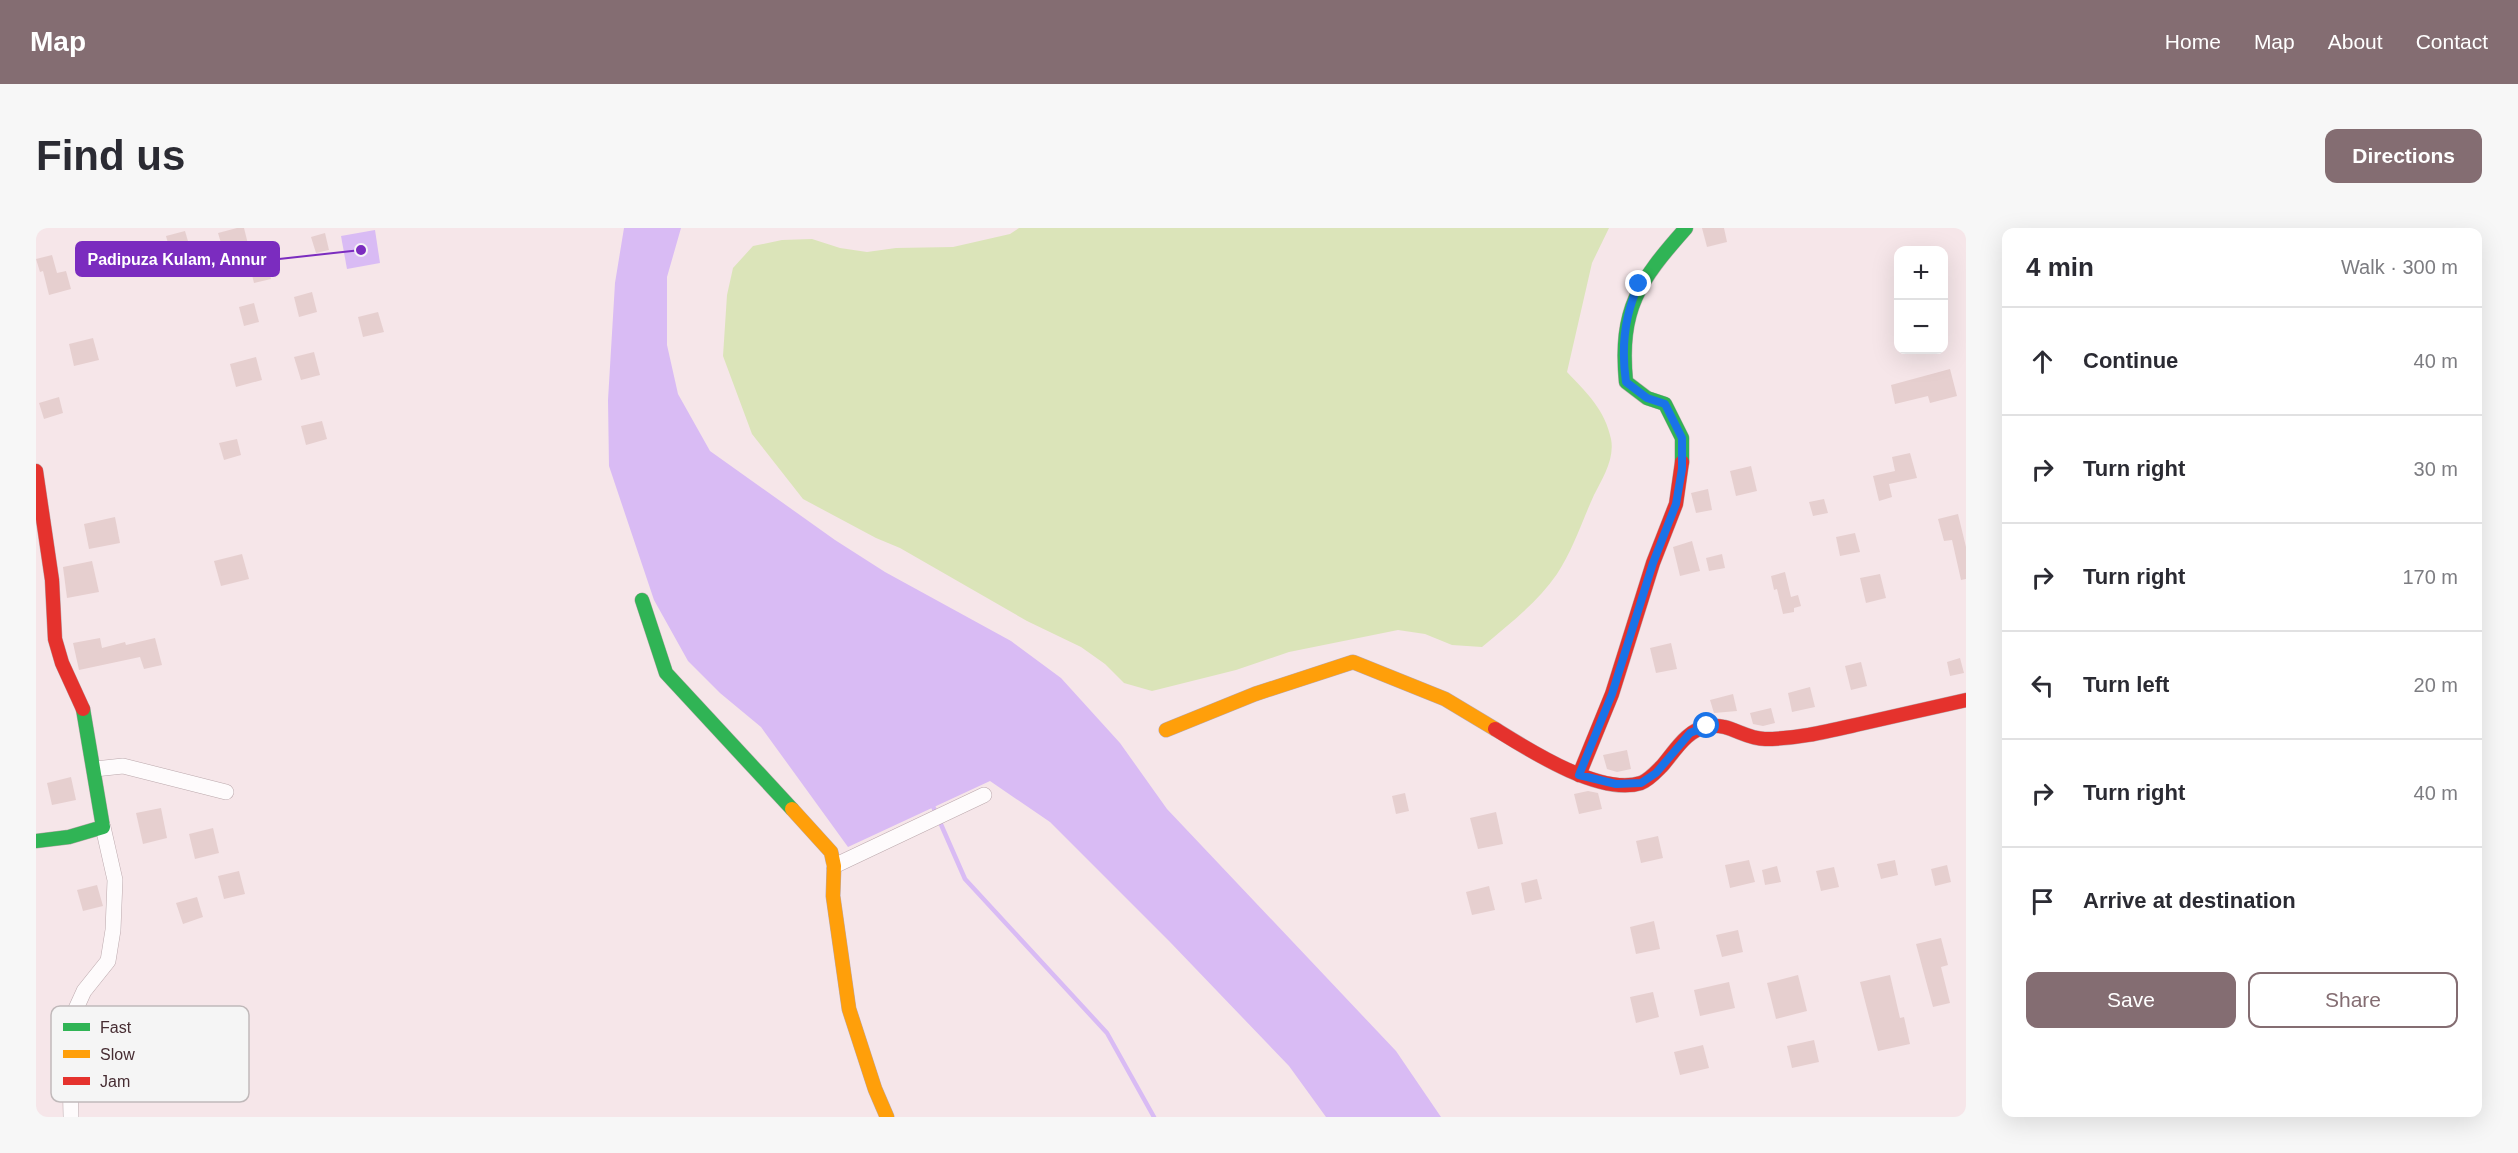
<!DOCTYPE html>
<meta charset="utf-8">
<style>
body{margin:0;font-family:Helvetica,sans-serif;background:#f7f7f7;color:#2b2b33}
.controls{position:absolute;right:18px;top:18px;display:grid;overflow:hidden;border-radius:12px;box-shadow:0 6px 24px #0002}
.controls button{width:54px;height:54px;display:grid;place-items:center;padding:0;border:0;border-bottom:2px solid #e1e1e2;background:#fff;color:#2b2b33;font:30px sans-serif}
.stop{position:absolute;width:18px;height:18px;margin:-14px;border:4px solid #1a73e8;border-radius:50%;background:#fff}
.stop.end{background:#1a73e8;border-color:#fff;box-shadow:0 2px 6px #0008}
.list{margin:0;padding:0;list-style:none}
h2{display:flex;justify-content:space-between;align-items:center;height:78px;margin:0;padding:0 24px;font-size:26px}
h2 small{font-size:20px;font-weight:400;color:#7c7c81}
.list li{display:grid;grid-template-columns:39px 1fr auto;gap:18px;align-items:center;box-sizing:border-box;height:108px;padding:0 24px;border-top:2px solid #e1e1e2}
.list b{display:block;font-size:22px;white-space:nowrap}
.list em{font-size:20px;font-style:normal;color:#7c7c81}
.actions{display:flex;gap:12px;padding:18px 24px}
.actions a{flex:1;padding:14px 0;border:2px solid #846d72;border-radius:12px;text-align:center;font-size:21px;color:#846d72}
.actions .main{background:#846d72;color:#fff}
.icon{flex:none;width:33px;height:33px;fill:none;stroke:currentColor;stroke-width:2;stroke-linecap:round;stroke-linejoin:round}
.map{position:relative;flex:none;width:1930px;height:889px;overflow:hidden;border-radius:12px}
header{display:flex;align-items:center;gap:36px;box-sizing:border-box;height:84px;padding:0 30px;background:#846d72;color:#fff}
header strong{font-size:28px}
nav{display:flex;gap:33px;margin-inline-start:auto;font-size:21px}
.intro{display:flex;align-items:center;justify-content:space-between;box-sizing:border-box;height:144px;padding:0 36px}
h1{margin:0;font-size:42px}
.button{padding:15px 27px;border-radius:12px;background:#846d72;color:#fff;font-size:21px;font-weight:700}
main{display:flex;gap:36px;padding:0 36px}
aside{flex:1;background:#fff;border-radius:12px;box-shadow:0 6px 24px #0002}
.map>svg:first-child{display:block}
.green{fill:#dbe4b9}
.water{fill:#d9bbf4}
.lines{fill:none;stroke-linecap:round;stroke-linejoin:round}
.stream{stroke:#d9bbf4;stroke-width:4.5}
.building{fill:#e6cfcf}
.street-casing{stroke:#bba8ac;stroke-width:16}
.fast-casing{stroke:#bba8ac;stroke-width:15}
.slow-casing{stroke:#bba8ac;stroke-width:15}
.jam-casing{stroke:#bba8ac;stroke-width:15}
.street{stroke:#fefbfc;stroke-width:15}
.fast{stroke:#30b455;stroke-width:14}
.slow{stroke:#ff9f0a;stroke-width:14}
.jam{stroke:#e5322d;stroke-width:14}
.route{stroke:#1a73e8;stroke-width:8}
.key{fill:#f5f5f5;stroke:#c0b9ba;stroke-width:1.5}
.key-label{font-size:16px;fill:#462c32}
.leader{fill:none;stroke:#7b2cbf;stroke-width:2}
.callout-dot{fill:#7b2cbf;stroke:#f5f5f5;stroke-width:2}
.callout{fill:#7b2cbf;stroke:#7b2cbf;stroke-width:2}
.callout-label{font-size:16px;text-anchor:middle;font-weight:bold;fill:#fff}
</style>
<header>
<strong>Map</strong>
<nav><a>Home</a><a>Map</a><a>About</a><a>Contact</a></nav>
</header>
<div class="intro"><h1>Find us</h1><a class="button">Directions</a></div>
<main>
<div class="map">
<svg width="1930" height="889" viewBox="0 0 1930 889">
<rect width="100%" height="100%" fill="#f6e6e9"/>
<path class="green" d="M983,0H1573L1556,35L1531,144C1551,165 1569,182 1575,211C1579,231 1566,251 1558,267C1546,293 1537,322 1521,346C1501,375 1473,396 1446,419L1416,417L1389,406L1362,402L1253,424L1200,442L1116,463L1088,455L1069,436L1045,419L991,393L864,320L840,310L767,271L716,206L687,128L691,67L697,40L717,18L746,12L776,11L804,20L831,24L860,20L917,19L974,6Z"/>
<g class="water">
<path d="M588,0H645L631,49V117L642,166L674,223L799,312L849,344L975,413L1025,450L1084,515L1131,581L1360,823L1405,889H1290L1253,838L1134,714L1014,594L954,553L812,619L725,499L684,465L652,433L618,372L573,238L572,172L579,55Z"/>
<path d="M339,2L344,35L311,41L305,8Z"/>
</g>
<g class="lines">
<path class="stream" d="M896,576L929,651L1071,805L1118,889"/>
</g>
<g class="building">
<path d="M201,0H208L217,36L204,39L199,22L188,25L182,5Z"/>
<path d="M1666,0H1688L1691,14L1671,19Z"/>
<path d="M149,3L154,20L135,26L130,8Z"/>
<path d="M289,5L293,22L280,25L275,9Z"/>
<path d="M16,27L21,45L30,43L35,61L13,67L7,43L4,44L0,31Z"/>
<path d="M232,39L235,51L218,55L215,43Z"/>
<path d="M276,64L281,84L263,89L258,69Z"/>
<path d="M218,75L223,94L208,98L203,79Z"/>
<path d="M342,84L348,104L327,109L322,89Z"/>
<path d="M57,110L63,132L38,138L33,116Z"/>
<path d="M278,124L284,147L265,152L258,129Z"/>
<path d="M220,129L226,152L200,159L194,136Z"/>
<path d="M1914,141L1921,168L1894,175L1892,168L1859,176L1855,157Z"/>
<path d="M23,169L27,185L8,191L3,175Z"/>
<path d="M286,193L291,211L270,217L265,198Z"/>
<path d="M201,211L205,227L188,232L183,215Z"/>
<path d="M1874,225L1881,250L1853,256L1856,269L1843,273L1837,248L1859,243L1856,229Z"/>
<path d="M1715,238L1721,263L1700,268L1694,243Z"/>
<path d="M1672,261L1676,282L1660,285L1655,265Z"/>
<path d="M1788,271L1792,285L1777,288L1773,274Z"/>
<path d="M1922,286L1930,319V351L1925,352L1916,312L1908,313L1902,291Z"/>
<path d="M79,289L84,315L53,321L48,296Z"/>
<path d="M1819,305L1824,324L1804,328L1800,309Z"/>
<path d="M1656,313L1664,343L1644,348L1637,319Z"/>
<path d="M206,326L213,351L185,358L178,333Z"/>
<path d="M1686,326L1689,340L1673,343L1670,330Z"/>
<path d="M56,333L63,364L31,370L27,339Z"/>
<path d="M1749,344L1755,369L1762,367L1765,378L1758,380V384L1747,386L1741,361L1738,362L1735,348Z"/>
<path d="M1844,346L1850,370L1830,375L1824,350Z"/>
<path d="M64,410L66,420L89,414L90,417L119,410L126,437L108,441L104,429L43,442L37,415Z"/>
<path d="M1635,415L1641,441L1620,445L1614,420Z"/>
<path d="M1924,430L1928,445L1914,448L1911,434Z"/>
<path d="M1825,434L1831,458L1815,462L1809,438Z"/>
<path d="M1774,459L1779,479L1756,484L1752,465Z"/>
<path d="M1697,466L1701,483L1678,485L1674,472Z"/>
<path d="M1735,480L1739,495L1727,498L1717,496L1714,485Z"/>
<path d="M1591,522L1595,541L1581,544L1571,541L1567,527Z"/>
<path d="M35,549L40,572L16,577L11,555Z"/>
<path d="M1552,563L1562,565L1566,581L1543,586L1538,566Z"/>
<path d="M1369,565L1373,583L1360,586L1356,568Z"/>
<path d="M125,580L131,610L107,616L100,585Z"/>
<path d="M1460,584L1467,616L1442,621L1434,590Z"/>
<path d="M177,600L183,625L159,631L153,606Z"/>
<path d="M1622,608L1627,630L1605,635L1600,613Z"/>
<path d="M1713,632L1719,654L1694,660L1689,637Z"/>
<path d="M1859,632L1862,647L1845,651L1841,636Z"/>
<path d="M1911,637L1915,654L1899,658L1895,641Z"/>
<path d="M1741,638L1745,654L1729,657L1726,642Z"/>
<path d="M1798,639L1803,659L1785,663L1780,643Z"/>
<path d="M203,643L209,666L188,671L182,648Z"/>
<path d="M1501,651L1506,671L1489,675L1485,655Z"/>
<path d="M61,657L67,678L47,683L41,662Z"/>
<path d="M1453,658L1459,682L1436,687L1430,664Z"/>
<path d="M161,669L167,689L147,696L140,675Z"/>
<path d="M1618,693L1624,721L1600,726L1594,699Z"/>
<path d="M1702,702L1707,724L1686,729L1680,707Z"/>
<path d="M1905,710L1912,737L1905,739L1914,775L1897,779L1880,716Z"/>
<path d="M1762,747L1771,783L1740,791L1731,755Z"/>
<path d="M1854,747L1864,790L1868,789L1874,816L1842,823L1824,754Z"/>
<path d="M1693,754L1699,780L1664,788L1658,762Z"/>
<path d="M1617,764L1623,789L1600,795L1594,769Z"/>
<path d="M1778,812L1783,834L1756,840L1751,818Z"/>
<path d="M1667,817L1673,840L1644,847L1638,824Z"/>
</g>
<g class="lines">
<g class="street-casing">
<g id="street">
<path d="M59,541L87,538L190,564"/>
<path d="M798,638L948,567"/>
<path d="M35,889L33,796L48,763L72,733L77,702L79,652L67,599"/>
</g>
</g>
<g class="fast-casing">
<g id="fast">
<path d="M1646,234V210L1629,176L1611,170L1590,154C1583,81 1603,53 1650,0"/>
<path d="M606,372L630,445L756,581"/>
<path d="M0,613L33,609L67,599L47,481"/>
</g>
</g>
<g class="slow-casing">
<g id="slow">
<path d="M1130,502L1219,466L1317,434L1409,471L1459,501"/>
<path d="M756,581L795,624L798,638L797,668L813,781L839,861L851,889"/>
</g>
</g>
<g class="jam-casing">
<g id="jam">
<path d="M0,243L16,352L19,411L26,435L47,481"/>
<path d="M1459,501C1493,522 1564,568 1605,555C1613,552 1620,544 1626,538C1639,523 1651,501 1673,498C1693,495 1709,511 1729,511C1761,511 1793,503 1824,496C1859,488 1895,480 1930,472"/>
<path d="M1543,547L1576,466L1617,335L1640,276L1646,234"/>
</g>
</g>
<use href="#street" class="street"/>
<use href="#fast" class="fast"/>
<use href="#slow" class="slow"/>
<use href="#jam" class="jam"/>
</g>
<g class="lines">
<path class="route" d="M1603,56C1588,88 1585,120 1590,154L1611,170L1629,176L1646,210V241L1640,276L1617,335L1576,466L1543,547L1580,556L1605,555L1620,545L1654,505L1671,498"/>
</g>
<rect x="15" y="778" width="198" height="96" rx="9" class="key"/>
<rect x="27" y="795" width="27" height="8" fill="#30b455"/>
<rect x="27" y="822" width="27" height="8" fill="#ff9f0a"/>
<rect x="27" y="849" width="27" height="8" fill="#e5322d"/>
<g class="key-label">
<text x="64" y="805">Fast</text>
<text x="64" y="832">Slow</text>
<text x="64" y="859">Jam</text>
</g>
<path class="leader" d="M325 22L243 31"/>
<circle class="callout-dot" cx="325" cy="22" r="6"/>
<rect class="callout" x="40" y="14" width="203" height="34" rx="6"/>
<g class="callout-label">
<text x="141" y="37">Padipuza Kulam, Annur</text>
</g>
</svg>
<div class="controls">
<button>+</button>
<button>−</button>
</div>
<div class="stop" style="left:1671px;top:498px"></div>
<div class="stop end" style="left:1603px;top:56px"></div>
</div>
<aside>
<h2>4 min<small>Walk · 300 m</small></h2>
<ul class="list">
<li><svg class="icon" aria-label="ahead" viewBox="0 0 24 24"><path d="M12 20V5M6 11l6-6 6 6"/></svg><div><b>Continue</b></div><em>40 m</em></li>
<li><svg class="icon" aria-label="right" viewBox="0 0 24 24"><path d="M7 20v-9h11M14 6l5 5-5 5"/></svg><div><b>Turn right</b></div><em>30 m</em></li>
<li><svg class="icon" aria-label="right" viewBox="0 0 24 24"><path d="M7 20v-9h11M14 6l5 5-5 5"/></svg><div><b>Turn right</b></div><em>170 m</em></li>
<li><svg class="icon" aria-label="left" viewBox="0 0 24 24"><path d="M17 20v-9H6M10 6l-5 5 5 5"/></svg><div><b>Turn left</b></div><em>20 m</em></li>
<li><svg class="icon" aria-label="right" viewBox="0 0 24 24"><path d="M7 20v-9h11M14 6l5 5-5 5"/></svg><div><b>Turn right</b></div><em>40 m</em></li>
<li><svg class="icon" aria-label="arrive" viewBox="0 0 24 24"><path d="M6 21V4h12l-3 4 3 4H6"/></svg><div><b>Arrive at destination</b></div></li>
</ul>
<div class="actions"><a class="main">Save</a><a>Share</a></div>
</aside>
</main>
